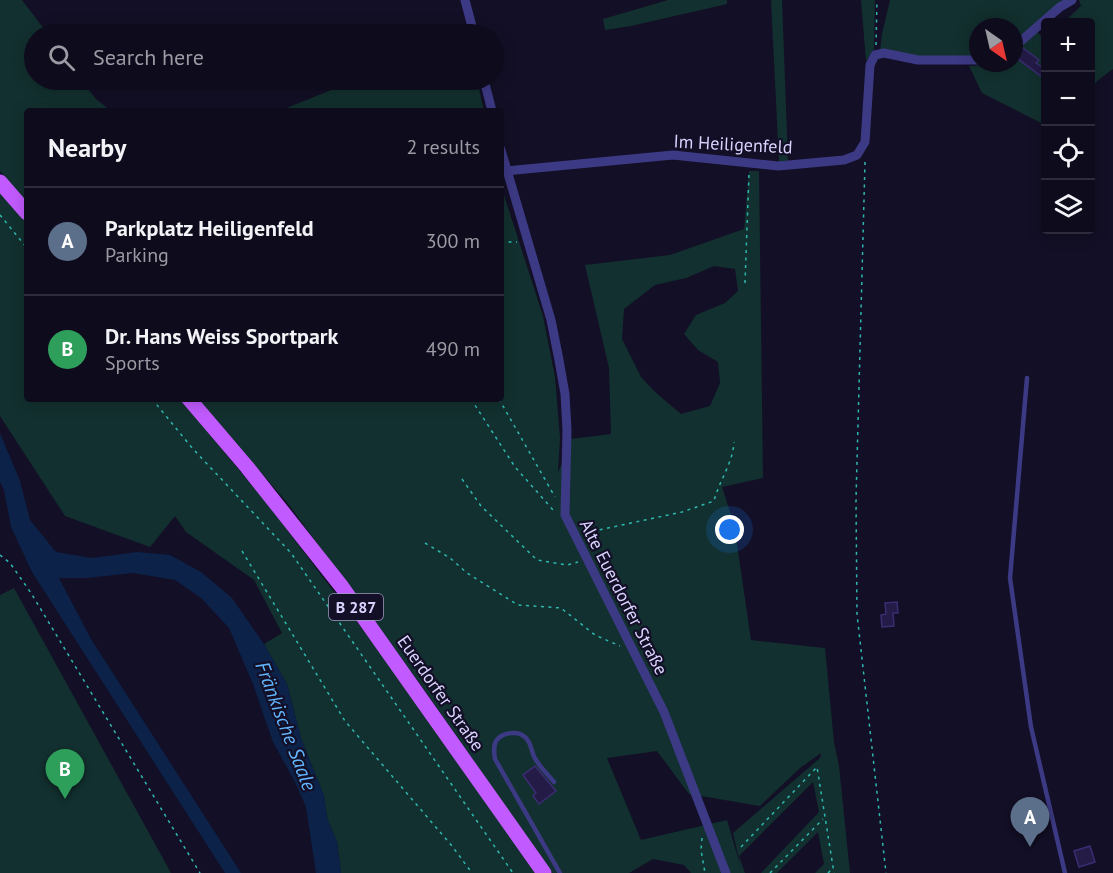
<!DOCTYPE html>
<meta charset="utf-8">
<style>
body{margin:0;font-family:"PT Sans",sans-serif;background:#1c1929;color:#f1f3f6}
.controls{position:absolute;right:18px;top:18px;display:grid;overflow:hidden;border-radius:6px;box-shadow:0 3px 15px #0003}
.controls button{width:54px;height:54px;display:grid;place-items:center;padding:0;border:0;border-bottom:2px solid #2e2b3b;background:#0e0b1c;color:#f1f3f6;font:30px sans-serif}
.compass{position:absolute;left:969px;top:18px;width:54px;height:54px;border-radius:50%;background:#0e0b1c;box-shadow:0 3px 15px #0003;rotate:146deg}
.you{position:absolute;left:730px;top:530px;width:21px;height:21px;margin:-15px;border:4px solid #fff;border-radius:50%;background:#1a73e8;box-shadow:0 0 0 9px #1a73e833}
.badge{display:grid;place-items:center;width:39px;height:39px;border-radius:50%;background:#b45309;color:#fff;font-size:20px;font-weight:700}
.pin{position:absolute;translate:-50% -50px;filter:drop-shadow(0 2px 3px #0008)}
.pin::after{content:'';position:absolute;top:32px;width:21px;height:18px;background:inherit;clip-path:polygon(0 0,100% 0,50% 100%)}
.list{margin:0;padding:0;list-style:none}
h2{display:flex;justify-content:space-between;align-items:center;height:78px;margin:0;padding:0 24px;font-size:26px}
h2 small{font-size:20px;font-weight:400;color:#9b9ba3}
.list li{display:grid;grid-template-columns:39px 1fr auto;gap:18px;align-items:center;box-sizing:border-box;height:108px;padding:0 24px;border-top:2px solid #2e2b3b}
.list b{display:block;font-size:22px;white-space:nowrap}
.list p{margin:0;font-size:20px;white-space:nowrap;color:#9b9ba3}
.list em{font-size:20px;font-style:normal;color:#9b9ba3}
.icon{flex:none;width:33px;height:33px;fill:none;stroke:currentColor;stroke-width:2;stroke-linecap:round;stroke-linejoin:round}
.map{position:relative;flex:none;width:1113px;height:873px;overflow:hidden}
.search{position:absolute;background:#0e0b1c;box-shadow:0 3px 15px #0003;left:24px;top:24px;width:480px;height:66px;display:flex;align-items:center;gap:15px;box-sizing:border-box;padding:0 21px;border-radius:33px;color:#9b9ba3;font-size:22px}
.panel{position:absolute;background:#0e0b1c;box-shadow:0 3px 15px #0003;left:24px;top:108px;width:480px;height:294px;border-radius:6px}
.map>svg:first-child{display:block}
.green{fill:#12302f;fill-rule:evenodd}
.water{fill:#0c2248}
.building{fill:#241b47;stroke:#3b2d73;stroke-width:1.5}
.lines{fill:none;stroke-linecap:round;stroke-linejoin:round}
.path{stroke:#2fb8b0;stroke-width:1.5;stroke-dasharray:3 4.5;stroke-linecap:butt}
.lane{stroke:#3d3a85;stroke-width:4.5}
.street{stroke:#3d3a85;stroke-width:9}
.primary{stroke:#c25bff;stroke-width:15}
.labels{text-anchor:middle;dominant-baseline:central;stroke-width:4.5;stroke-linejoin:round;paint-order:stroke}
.shield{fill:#130f26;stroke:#9e99be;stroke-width:1.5}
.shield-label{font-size:16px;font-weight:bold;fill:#d9d4ff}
.street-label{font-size:18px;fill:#d9d4ff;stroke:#130f26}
.water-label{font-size:20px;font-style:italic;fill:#62b6ff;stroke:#130f26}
</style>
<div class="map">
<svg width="1113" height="873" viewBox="0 0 1113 873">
<rect width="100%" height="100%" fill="#130f26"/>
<g class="green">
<path d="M0,0H22L48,34H34V80H81L96,99L111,111H27V203L0,171Z"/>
<path d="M668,0H727V4L631,26L605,30L603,19Z"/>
<path d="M771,0H782L788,161L779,163Z"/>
<path d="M861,0H875L874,49L866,61Z"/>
<path d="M890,0H1065L1014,42V27H978V57L928,58L880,51L882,34Z"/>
<path d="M1079,0H1113V69L1097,81L1091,89L1090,22H1064L1081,6Z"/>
<path d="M1037,32L1045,39V125L982,93L969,66L1014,63V52Z"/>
<path d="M356,80H477L484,111H279Z"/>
<path d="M749,171H759L763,478L722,487L734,524L751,640L825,648L834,742L839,766L850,873H815L824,864L818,832L777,873H761L819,812L813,782L739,856L745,873H691L684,865L653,859L629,873H552L423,688L289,505L198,399H501V179L504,195L543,316L555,377L560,438L558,473L571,439L611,434L609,368L585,265L670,255L744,229ZM714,266L735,269L738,291L725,303L696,315L684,334L698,350L718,362L720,383L710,406L681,414L655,392L641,377L622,339L624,309L655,285L686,278ZM657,751L689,794L760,806L800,768L821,753L820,758L733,833L741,868L727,820L641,840L607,758Z"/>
<path d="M0,192L27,222V399H180L265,501L398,676L535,873H341L337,842L327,818L324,796L301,738L287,684L264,644L282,633L254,580L186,532L175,516L150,547L65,516L0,416Z"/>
<path d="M14,588L171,873H0V595Z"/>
</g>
<path class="water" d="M0,433L20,481L30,520L56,552L92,558L137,552L170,555L201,572L232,598L264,644L287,684L301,738L324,796L327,818L337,842L341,873H316L306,807L295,782L273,742L253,684L229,628L201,598L175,580L133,573L87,578H59L91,639L241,873H225L32,572L11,527L4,490L0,482Z"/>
<g class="building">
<path d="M1023,48L1039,60L1036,63L1046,70L1042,77L1014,56Z"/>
<path d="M897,602L898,613H893L894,626L882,627L881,615L886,614L885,603Z"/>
<path d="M535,766L556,791L539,804L533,796L536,793L523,775Z"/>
<path d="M1090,846L1095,862L1079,867L1074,851Z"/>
</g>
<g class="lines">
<g class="path">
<path d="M337,34L355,28L365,34"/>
<path d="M451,34L463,31"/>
<path d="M876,45L877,0"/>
<path d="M300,80L310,87L332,80"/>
<path d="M865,162L856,499L857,614L886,873"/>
<path d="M0,215L27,248"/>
<path d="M501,242H517"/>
<path d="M745,283L749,173"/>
<path d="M152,399L193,449L291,553L513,873"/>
<path d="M471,399L515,467L554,511"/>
<path d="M499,399L555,497"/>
<path d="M462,479L481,506L537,560L567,565L578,562"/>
<path d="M585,533L682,512L714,501C719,481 733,463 734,442"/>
<path d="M425,543L450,558L467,573L518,605L561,608L595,635L620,646"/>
<path d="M242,551L345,721L452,846L472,873"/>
<path d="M0,555L10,563L31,593L200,873"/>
<path d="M702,838L701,850L705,873"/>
<path d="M741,847L817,767L834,873"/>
<path d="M770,873L823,819"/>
<path d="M828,873L832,869"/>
</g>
<g class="lane">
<path d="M1027,378L1010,578L1031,727L1065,873"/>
<path d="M554,782C548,775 541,768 536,760C531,753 532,744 526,738C519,730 502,732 496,741C493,747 494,753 495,759L560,873"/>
</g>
<g class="street">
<path d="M465,0L474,34"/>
<path d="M1014,47L1060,7L1072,0"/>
<path d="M484,80L492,111"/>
<path d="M501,150L551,320L559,360L565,394L567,430L565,515L664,712L726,873"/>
<path d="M506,171L673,155L778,166L844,160L857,155L865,142L870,65L875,55L884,53L918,60H978"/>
</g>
<g class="primary">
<path d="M0,182L27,213"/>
<path d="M189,399L247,467L342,587L544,873"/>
</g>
</g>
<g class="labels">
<rect class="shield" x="329" y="594" width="54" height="26" rx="4.5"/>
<g class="shield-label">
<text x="356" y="607">B 287</text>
</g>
<g class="street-label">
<text transform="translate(733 144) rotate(3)">Im Heiligenfeld</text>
<text transform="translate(624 597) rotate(63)">Alte Euerdorfer Straße</text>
<text transform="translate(441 693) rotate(55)">Euerdorfer Straße</text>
</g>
<g class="water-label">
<text transform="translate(286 726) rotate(69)">Fränkische Saale</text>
</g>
</g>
</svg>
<div class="controls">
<button>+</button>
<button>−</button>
<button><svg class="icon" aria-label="locate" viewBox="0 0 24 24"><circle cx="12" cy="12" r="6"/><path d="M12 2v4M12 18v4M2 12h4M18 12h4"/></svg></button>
<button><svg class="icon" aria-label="layers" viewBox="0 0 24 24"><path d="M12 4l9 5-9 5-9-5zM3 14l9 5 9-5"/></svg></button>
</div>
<svg class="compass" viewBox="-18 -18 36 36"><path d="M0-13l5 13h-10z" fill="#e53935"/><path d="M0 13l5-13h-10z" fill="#9b9ba3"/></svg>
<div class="you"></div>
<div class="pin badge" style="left:1030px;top:847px;background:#5c6f8a">A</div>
<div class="pin badge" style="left:65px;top:799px;background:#2e9e5b">B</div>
<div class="search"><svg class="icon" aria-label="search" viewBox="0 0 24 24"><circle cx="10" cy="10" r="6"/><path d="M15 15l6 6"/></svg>Search here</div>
<section class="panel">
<h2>Nearby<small>2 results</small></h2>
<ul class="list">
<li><span class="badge" style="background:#5c6f8a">A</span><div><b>Parkplatz Heiligenfeld</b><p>Parking</p></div><em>300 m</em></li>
<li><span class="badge" style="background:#2e9e5b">B</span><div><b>Dr. Hans Weiss Sportpark</b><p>Sports</p></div><em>490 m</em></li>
</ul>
</section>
</div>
